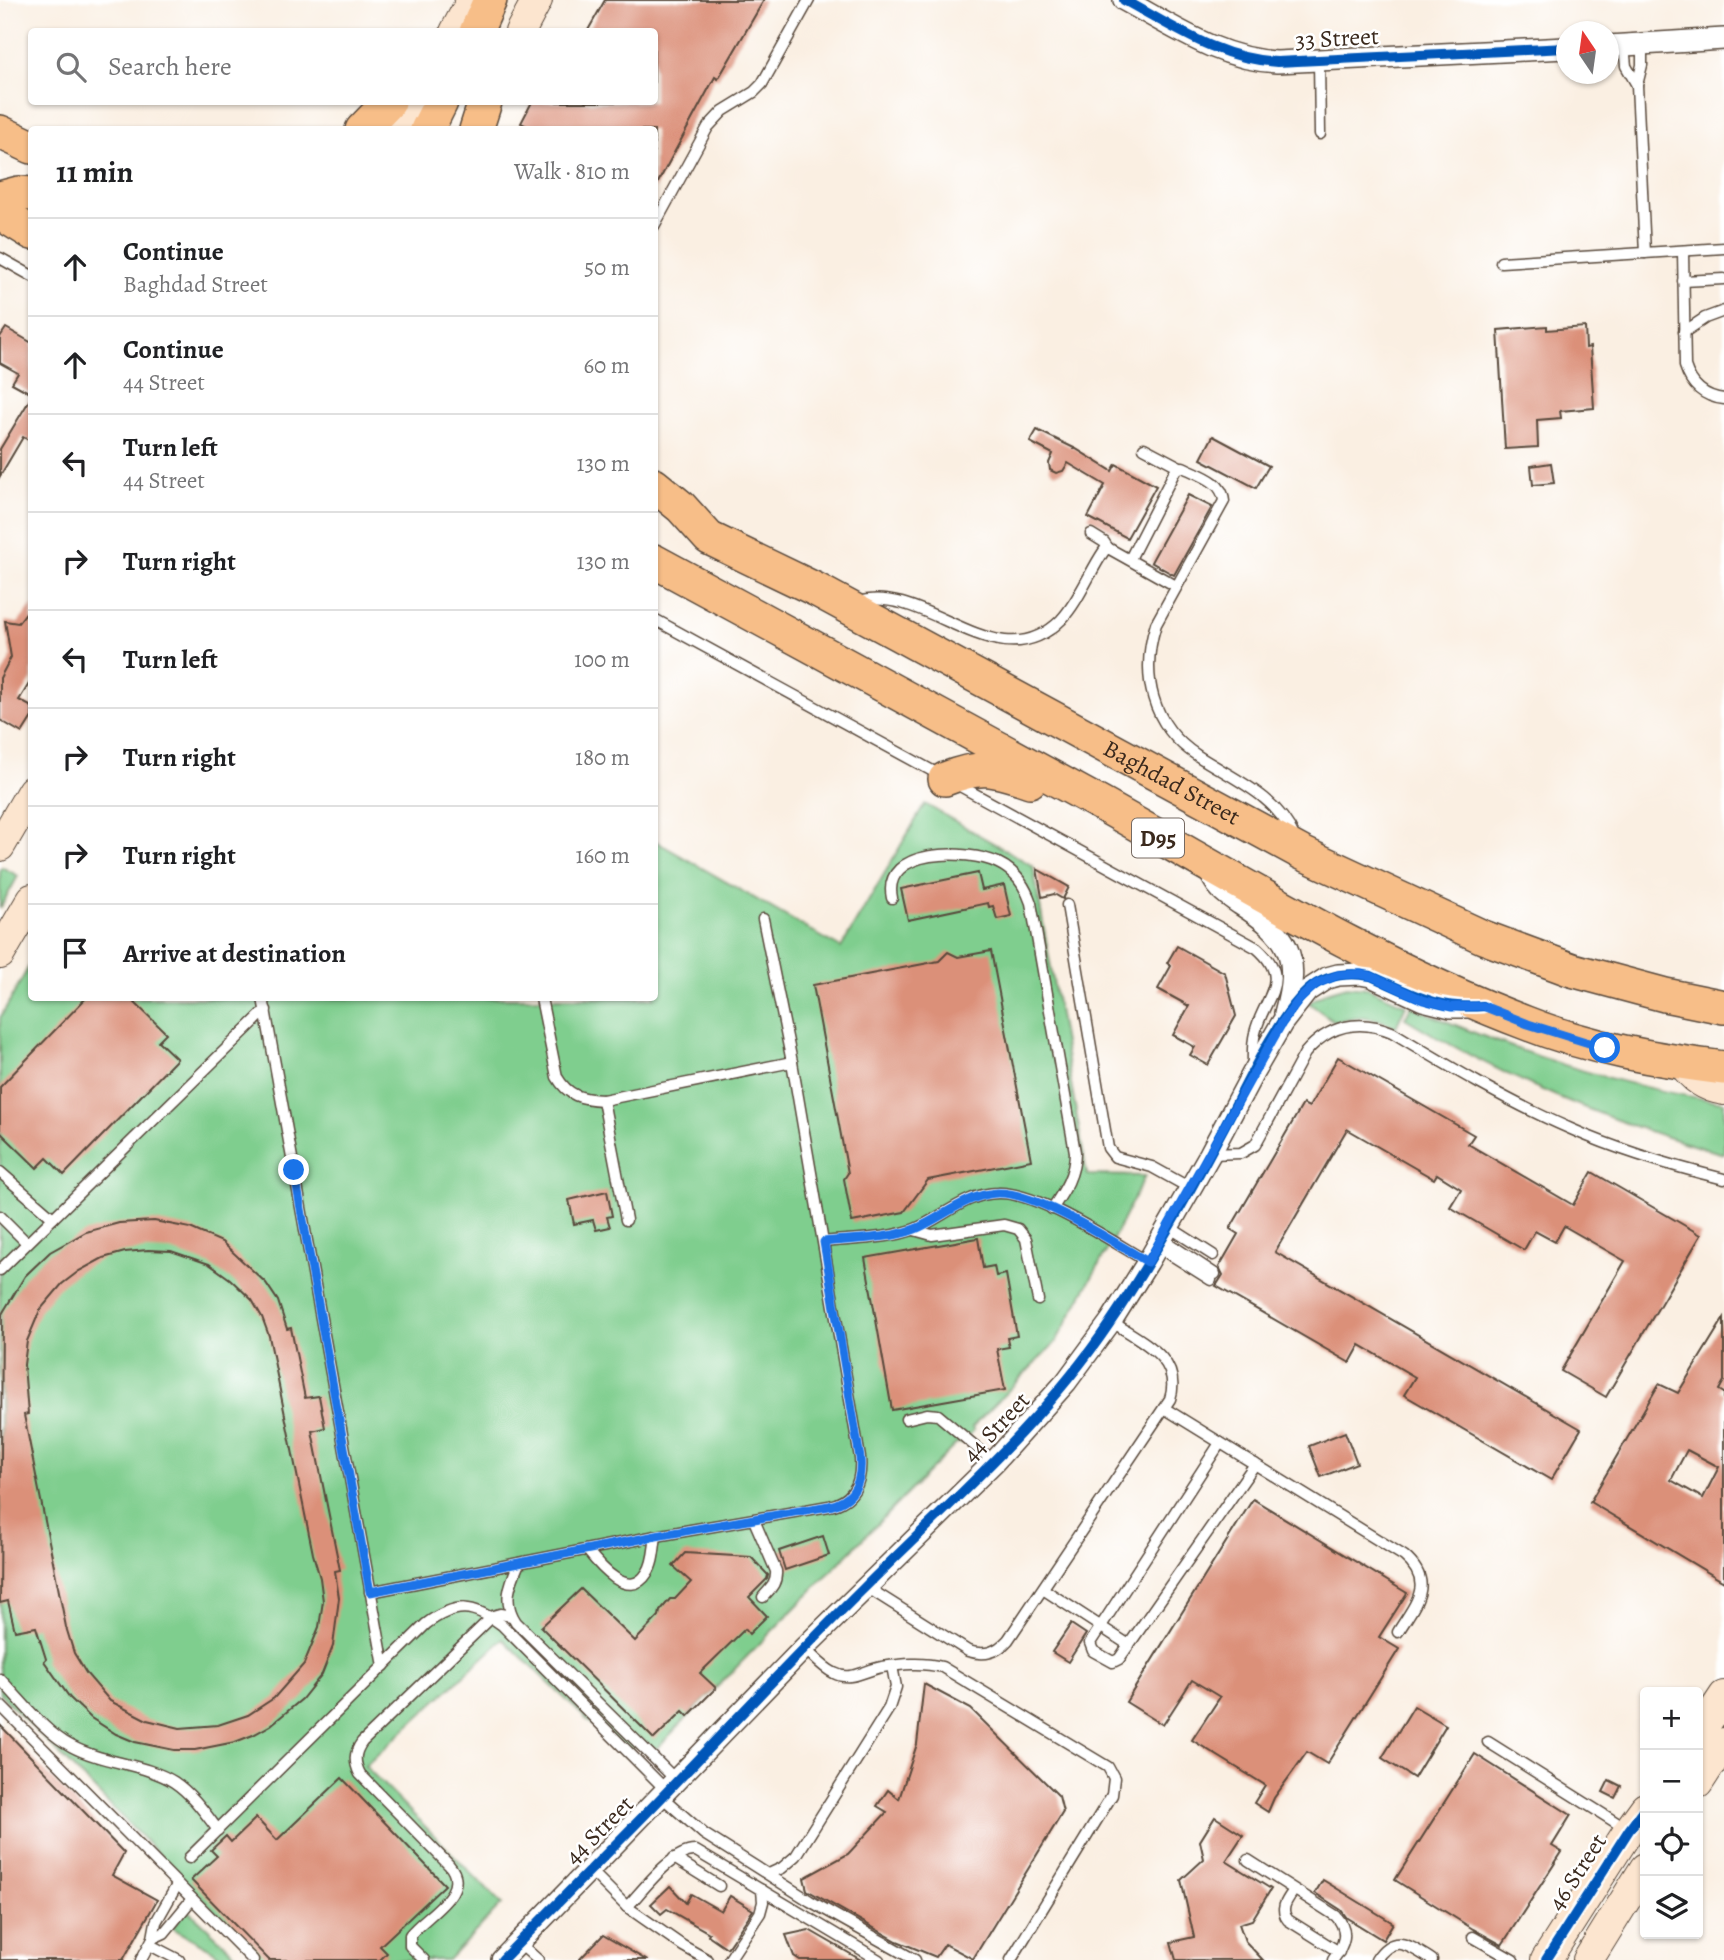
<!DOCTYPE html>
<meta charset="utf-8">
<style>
body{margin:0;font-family:Alegreya,serif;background:#f6f6f6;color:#202124}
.controls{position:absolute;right:21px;bottom:21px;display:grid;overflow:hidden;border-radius:7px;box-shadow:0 2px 5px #0004}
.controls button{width:63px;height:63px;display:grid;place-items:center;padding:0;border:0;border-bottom:2px solid #e0e0e0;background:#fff;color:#202124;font:35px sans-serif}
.compass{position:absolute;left:1556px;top:21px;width:63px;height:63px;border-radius:50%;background:#fff;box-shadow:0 2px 5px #0004;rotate:347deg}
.stop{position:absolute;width:21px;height:21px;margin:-16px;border:5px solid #1a73e8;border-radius:50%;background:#fff}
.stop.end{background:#1a73e8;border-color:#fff;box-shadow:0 2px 7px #0008}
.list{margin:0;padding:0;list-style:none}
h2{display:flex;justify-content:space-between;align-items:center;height:91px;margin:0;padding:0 28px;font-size:30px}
h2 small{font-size:23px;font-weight:400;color:#757577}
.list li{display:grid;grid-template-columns:46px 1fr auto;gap:21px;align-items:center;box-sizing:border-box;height:98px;padding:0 28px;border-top:2px solid #e0e0e0}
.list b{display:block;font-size:26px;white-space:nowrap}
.list p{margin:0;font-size:23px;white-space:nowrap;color:#757577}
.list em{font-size:23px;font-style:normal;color:#757577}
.icon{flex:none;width:38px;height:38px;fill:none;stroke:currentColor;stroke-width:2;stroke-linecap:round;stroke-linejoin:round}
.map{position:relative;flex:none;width:1724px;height:1960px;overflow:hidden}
.search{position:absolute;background:#fff;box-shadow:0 2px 5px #0004;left:28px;top:28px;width:630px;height:77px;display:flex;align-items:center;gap:18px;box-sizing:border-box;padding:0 24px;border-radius:7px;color:#757577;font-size:26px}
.panel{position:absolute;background:#fff;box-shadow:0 2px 5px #0004;left:28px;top:126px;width:630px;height:875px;border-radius:7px}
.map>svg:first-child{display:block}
.green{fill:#7fce8e;stroke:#5d7c56;stroke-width:2}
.building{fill:#db9079;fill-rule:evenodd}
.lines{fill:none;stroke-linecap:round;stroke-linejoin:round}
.lane-casing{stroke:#58483b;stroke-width:13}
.street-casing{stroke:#58483b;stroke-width:24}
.secondary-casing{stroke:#58483b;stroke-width:32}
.primary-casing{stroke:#58483b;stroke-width:36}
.lane{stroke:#fff;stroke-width:10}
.street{stroke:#fff;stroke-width:21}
.secondary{stroke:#fce5cf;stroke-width:30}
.primary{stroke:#f7be88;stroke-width:33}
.cycleway-casing{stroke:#fff;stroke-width:15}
.cycleway{stroke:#0057b8;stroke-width:10}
.route{stroke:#1a73e8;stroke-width:9}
.labels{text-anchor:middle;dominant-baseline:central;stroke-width:5;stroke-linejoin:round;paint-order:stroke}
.shield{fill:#fff;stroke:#766a62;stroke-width:2}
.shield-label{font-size:23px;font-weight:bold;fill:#3b2a1e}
.street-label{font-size:24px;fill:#3b2a1e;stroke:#fff}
</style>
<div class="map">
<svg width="1724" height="1960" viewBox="0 0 1724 1960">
<rect width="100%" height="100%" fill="#fff"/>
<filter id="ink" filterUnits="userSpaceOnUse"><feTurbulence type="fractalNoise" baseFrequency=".0143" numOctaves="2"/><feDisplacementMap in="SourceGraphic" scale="14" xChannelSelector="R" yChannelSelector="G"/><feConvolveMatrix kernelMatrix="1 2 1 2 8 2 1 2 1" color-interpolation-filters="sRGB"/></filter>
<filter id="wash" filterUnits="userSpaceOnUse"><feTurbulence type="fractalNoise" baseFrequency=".00686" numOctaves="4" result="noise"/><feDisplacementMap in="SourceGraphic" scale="28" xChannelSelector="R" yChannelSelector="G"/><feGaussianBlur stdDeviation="1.57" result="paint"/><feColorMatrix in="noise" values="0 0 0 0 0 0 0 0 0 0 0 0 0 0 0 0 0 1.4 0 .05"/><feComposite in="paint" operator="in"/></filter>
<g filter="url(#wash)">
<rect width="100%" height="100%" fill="#faefe2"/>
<g class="green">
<path d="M925,804L1033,866L1087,1175L1145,1176L1112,1241L1056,1342L972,1427L974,1430L961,1444L958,1442L654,1751L642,1739L625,1756L503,1639L365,1766L502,1904L448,1960H263L0,1694V1018L31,963L32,998H654L655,841L841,948Z"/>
<path d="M2,867L18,876L0,909V870Z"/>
<path d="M1347,986L1368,988L1406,1005L1396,1027C1375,1016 1357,1014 1335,1022L1309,1003L1326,992Z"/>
<path d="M1411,1006C1512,1051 1614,1086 1724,1102V1154C1611,1123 1505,1080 1405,1018Z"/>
<path d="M187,1909L242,1960H225L211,1949L172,1928Z"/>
</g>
<g id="blocks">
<g class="building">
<path d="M605,0H764L718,79L715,77L654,190V130H534L521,123L532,102H654V32H587Z"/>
<path d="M1547,326V330L1585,327L1586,348L1590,347L1594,408L1560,411L1561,418L1537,420L1538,447L1505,449L1498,330Z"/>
<path d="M6,328L32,343V394L12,383L18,373L0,363V337Z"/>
<path d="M32,396V442L23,437L0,476V449Z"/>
<path d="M1037,430L1076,449L1112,471L1116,464L1156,486L1127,538L1088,517L1105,485L1068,463L1063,471L1056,473L1050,470L1049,463L1053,454L1030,442Z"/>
<path d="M1213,436L1269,466L1256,488L1201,459Z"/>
<path d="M1551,463L1554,483L1533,485L1531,466Z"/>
<path d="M1188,495L1212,507L1174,575L1151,562Z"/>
<path d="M32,605V679L19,700L32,707V717L22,733L0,720V678L11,657L5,621L18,623Z"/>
<path d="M1037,869L1069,887L1063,899L1054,894L1042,897Z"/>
<path d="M978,873L982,890L1004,885L1011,916L997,919L993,906L989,907L988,903L908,920L901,889Z"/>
<path d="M1177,946L1225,973L1236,1016L1208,1065L1190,1055L1195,1047L1173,1035L1189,1006L1158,989L1171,966L1167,963Z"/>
<path d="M991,951L1031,1160L928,1180L904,1212L852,1222L844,1179L848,1173L813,985L939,961L948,952L958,957Z"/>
<path d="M86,998H130L166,1033L158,1041L177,1059L64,1175L47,1158L37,1168L0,1132V1087Z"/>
<path d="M1338,1057L1474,1135L1468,1144L1573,1205L1592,1172L1701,1235L1606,1397L1561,1371L1625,1261L1564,1226L1555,1242L1535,1231L1524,1250L1450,1207L1461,1189L1437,1174L1434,1179L1347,1129L1275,1252L1581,1429L1551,1480L1404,1395L1415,1377L1360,1345L1350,1363L1216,1286L1223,1275L1219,1267L1238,1234L1230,1229L1303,1104L1309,1107Z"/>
<path d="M607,1191L612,1216L607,1217L610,1227L596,1230L593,1220L574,1224L569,1200Z"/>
<path d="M154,1221L190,1228L222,1242L266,1283L278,1301L287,1329L291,1328L305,1398L319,1396L325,1428L312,1431L340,1570L335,1571L339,1598L333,1646L322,1674L302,1699L271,1725L253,1735L235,1742L195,1750H174L135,1742L116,1734L91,1718L70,1698L44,1661L46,1659L36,1627L15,1631L8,1601L0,1603L2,1314L25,1276L50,1252L86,1232L119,1223ZM148,1250L171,1251L209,1264L230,1279L252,1300L262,1317L269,1336L313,1554L320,1578L323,1601L319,1627L304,1664L274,1698L248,1715L218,1725L180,1728L147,1720L110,1701L86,1673L74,1653L66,1627L24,1415L28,1414L24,1365L27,1341L40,1310L62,1284L79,1271L103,1258L125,1252Z"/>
<path d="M978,1238L983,1268L994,1266L996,1276L1006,1274L1017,1336L1007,1338L1009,1347L997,1349L1005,1390L892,1410L865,1258Z"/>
<path d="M1724,1318V1381L1719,1390L1724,1393V1582L1590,1502L1659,1384L1678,1393ZM1687,1450L1719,1467L1703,1498L1671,1480Z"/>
<path d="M1345,1432L1357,1463L1321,1477L1309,1446Z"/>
<path d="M1253,1499L1407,1593L1379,1637L1399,1649L1327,1764L1307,1752L1274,1798L1268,1812L1254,1803L1265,1785L1192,1740L1220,1697L1192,1680L1163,1725L1126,1702Z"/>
<path d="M823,1536L829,1555L785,1570L779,1551Z"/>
<path d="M685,1553L751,1557L768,1575L767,1579L749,1597L767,1616L749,1634L745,1629L700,1673L716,1688L688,1716L683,1711L654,1739L541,1627L581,1589L635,1641L659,1616L660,1611L670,1599H675L691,1582L673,1566Z"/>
<path d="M1071,1624L1086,1634L1068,1662L1052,1652Z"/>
<path d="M924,1684L971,1709L1059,1796L1063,1812L973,1959L945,1944L936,1957L897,1941L807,1890L804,1878L848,1854L887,1812L877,1806L888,1790L899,1799L917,1744Z"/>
<path d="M1414,1706L1446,1725L1414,1778L1382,1758Z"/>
<path d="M0,1725L124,1853L112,1875L157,1900L123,1960H0Z"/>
<path d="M1475,1754L1571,1815L1552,1846L1562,1852L1502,1945L1473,1929L1395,1880Z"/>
<path d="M342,1778L445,1885L380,1946L387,1953L380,1960H269L191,1880L217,1856L211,1850L226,1836L231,1842L256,1818L277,1840Z"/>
<path d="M1609,1780L1621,1786L1615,1798L1603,1792Z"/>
<path d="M1215,1817L1243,1835L1226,1861L1271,1889L1252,1920L1239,1924L1245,1941L1263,1960H1176L1171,1942L1194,1937L1181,1880L1204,1859L1200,1841Z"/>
<path d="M1323,1880L1393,1923L1383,1940L1347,1918L1341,1910L1315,1893Z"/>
<path d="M670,1886L686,1903L691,1894L721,1911L730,1896L753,1910L727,1948L708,1935L709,1933L667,1909L661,1914L651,1904Z"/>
<path d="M809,1930L861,1960H800L794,1956L786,1935Z"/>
<path d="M603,1935L646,1960H579Z"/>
</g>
</g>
</g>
<g filter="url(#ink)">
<use href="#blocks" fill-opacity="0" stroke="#58483b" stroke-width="2"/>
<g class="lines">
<g class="lane-casing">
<g id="lane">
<path d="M1642,44V65L1637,85L1645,253"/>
<path d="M1624,45L1626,66L1637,85"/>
<path d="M1319,60L1320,134"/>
<path d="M654,226L708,127L723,111L754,92L762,84L809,0"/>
<path d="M1683,251L1685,366C1691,385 1704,397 1724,399"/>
<path d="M0,258L32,276"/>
<path d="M1501,262L1724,248"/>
<path d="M1683,281L1724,279"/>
<path d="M1684,332L1705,318L1724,311"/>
<path d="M1144,448L1180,467"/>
<path d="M1091,534L1104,542L1108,548"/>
<path d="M1130,559L1176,469L1183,467C1199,475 1223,481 1224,501L1156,624C1140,674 1151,726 1198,756C1235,780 1276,795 1295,838"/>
<path d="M857,602C927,582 997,684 1061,620C1079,601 1089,573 1104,551L1108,548L1176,586"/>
<path d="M654,619L1257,948C1294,980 1263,998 1255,1033C1252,1044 1253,1056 1253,1067"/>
<path d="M892,898C881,847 968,849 998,863C1015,871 1025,885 1031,903L1075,1152C1075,1175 1064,1191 1052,1209"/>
<path d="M1067,905L1108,1148L1115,1157L1152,1167L1190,1188"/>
<path d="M263,998L384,1666"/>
<path d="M541,998L557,1077C568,1096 581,1099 603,1100L792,1062"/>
<path d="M603,1100L626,1220"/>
<path d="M1210,1154L1241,1153L1255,1145L1305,1053C1328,1026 1358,1018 1392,1032C1450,1067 1508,1102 1571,1129C1620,1151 1672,1166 1724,1179"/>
<path d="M0,1172L53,1218"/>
<path d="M0,1216L27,1243"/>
<path d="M1169,1227L1213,1255"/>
<path d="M914,1230L932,1235L1004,1225L1018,1229L1026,1239L1038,1300"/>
<path d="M1162,1239L1215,1274"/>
<path d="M824,1242C851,1239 890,1239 915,1229C942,1218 967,1193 998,1193C1037,1191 1113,1242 1148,1262"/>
<path d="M1157,1246L1211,1280"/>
<path d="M0,1270L266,1010"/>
<path d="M1164,1408L1404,1556C1436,1583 1415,1604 1398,1632"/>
<path d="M906,1419L927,1414L938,1415L994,1462"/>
<path d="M1220,1443L1090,1643L1093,1651L1113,1662L1119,1659L1255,1464"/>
<path d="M754,1520L776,1571C777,1583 771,1588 763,1597"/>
<path d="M587,1550C599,1565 629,1602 647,1573C654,1564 654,1547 656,1536"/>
<path d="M519,1563C510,1584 502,1601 516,1622L677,1781"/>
<path d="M865,1586L968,1651C985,1656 996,1653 1008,1640L1170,1399C1183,1358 1140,1341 1111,1321"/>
<path d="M1043,1589L1129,1645"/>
<path d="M370,1592L656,1536L829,1506C854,1501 862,1482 860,1458L792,1062L763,919"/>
<path d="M804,1648C813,1656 823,1668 834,1673C851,1682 865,1670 882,1667C902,1664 922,1662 942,1667L1108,1767L1114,1778L1112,1795L1011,1960"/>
<path d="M0,1679C22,1701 44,1732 71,1746C102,1763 146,1764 174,1782C192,1794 205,1813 218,1830"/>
<path d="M0,1705L253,1960"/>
<path d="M1488,1742L1628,1830"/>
<path d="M662,1797L704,1834L810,1901L915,1960"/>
<path d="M189,1858L426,1624C456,1602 473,1604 502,1625L667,1791"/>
<path d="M674,1858L719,1886"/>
<path d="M1248,1860L1336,1916C1350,1931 1344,1945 1333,1960"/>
<path d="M589,1869L627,1907L683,1946L708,1960"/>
<path d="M769,1874L782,1868L796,1856L889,1708L896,1687L892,1666"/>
<path d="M1294,1890C1287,1900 1279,1909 1288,1920L1339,1952"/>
<path d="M627,1907C643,1890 673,1849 696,1851L879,1960"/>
<path d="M1473,1937L1513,1960"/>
<path d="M153,1938L164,1933L192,1899"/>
<path d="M519,1943L538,1960"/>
<path d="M150,1945L179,1960"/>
<path d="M141,1960L153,1938L156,1922L177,1885"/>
<path d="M424,1960L410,1946V1935C425,1915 473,1892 449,1865L360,1774C354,1762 354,1753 362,1742L493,1616L500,1614L512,1616"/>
<path d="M729,1960L760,1913L763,1902L762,1890"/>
<path d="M1376,1960C1394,1932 1410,1946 1432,1960"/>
</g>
</g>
<g class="street-casing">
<g id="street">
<path d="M1124,0C1174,27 1219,59 1277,62L1566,48"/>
<path d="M1608,46L1724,39"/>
<path d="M1209,868C1214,886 1225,894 1240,904C1289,935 1301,955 1285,1013"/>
<path d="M502,1960L804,1648L994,1462L1066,1382L1111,1321L1148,1262L1210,1154L1253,1073L1282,1023L1307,991L1327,978L1338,975L1360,974L1371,976L1423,1000L1451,1007H1467"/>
</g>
</g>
<g class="secondary-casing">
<g id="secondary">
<path d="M455,32L472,0"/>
<path d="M520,32L537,0"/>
<path d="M402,130L417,102"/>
<path d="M0,846L32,791"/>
<path d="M0,954L32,899"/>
<path d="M1683,1063C1693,1079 1706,1087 1724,1090"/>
<path d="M1698,1735L1724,1696"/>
<path d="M1698,1783L1724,1743"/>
<path d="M1546,1960L1629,1830L1645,1808"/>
<path d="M1588,1960L1645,1868"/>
</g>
</g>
<g class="primary-casing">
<g id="primary">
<path d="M476,32L490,0"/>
<path d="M362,130L389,102"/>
<path d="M427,130L441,102"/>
<path d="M476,130L485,102"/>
<path d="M0,132L32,147"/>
<path d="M0,198L19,193L32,194"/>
<path d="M0,206L11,220L32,233"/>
<path id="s1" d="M654,485L681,507L709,538L817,590L1302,853L1483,937L1572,970L1665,995L1724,1007"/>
<path d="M654,561C803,642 953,722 1101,804C1240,882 1377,967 1526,1023C1589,1048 1657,1060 1724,1068"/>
<path d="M945,779C982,764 994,769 1030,781"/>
</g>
</g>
<use href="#lane" class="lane"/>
<use href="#street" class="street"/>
<use href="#secondary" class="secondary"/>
<use href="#primary" class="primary"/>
<g class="cycleway-casing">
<g id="cycleway">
<path d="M1124,0C1174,27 1219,59 1277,62L1566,48"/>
<path d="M502,1960C555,1905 609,1852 662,1797C728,1728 794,1657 863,1589C948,1504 1041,1425 1109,1324C1152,1261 1189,1194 1224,1127C1245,1087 1276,1018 1308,990C1326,974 1349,972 1371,976C1412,994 1438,1010 1483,1006"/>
<path d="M1546,1960L1629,1830L1645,1808"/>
</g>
</g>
<use href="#cycleway" class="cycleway"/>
</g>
</g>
<g class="lines" filter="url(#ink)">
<path class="route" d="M294,1170L370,1592L656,1536L829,1506C854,1501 862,1482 860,1458L824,1242C851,1239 890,1239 915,1229C942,1218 967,1194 998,1193C1037,1192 1113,1242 1148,1262L1282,1023L1299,1000L1316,984L1338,975L1360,974L1371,976L1423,1000L1451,1007L1483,1006L1528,1024L1605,1048"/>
</g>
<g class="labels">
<rect class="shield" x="1132" y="818.5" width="52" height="39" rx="5"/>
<g class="shield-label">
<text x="1158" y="838">D95</text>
</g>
<g class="street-label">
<text transform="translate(1337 38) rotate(-3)">33 Street</text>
<text stroke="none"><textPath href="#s1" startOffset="600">Baghdad Street</textPath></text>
<text transform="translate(996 1427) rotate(-47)">44 Street</text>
<text transform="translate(599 1830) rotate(-45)">44 Street</text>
<text transform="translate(1577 1872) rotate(-57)">46 Street</text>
</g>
</g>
</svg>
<div class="controls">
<button>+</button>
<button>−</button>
<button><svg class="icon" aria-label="locate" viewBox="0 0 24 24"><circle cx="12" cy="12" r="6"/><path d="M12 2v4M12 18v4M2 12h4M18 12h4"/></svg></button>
<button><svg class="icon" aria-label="layers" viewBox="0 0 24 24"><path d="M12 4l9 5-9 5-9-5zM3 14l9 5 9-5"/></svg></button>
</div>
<svg class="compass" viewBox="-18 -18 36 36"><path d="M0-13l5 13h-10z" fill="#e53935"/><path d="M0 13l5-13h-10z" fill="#757577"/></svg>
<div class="stop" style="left:1605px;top:1048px"></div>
<div class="stop end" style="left:294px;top:1170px"></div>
<div class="search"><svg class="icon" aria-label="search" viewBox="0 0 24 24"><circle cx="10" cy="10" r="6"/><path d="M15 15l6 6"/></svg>Search here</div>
<section class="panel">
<h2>11 min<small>Walk · 810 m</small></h2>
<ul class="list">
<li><svg class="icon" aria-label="ahead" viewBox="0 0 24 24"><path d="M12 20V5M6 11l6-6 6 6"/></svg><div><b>Continue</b><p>Baghdad Street</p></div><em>50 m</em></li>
<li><svg class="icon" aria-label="ahead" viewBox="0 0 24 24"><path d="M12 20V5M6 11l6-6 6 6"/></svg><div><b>Continue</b><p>44 Street</p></div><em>60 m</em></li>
<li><svg class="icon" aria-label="left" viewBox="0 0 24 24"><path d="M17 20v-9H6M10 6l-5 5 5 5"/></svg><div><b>Turn left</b><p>44 Street</p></div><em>130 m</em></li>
<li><svg class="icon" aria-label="right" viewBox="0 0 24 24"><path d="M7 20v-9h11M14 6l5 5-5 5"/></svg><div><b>Turn right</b></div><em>130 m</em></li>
<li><svg class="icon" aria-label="left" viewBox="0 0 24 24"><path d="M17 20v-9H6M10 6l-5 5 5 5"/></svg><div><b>Turn left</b></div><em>100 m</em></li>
<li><svg class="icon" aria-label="right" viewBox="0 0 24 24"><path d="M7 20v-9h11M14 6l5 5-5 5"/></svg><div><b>Turn right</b></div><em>180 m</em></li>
<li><svg class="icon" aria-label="right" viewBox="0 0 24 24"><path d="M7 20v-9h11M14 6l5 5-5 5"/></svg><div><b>Turn right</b></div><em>160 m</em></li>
<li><svg class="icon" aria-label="arrive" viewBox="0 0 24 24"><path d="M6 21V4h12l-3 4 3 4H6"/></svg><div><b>Arrive at destination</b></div></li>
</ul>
</section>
</div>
